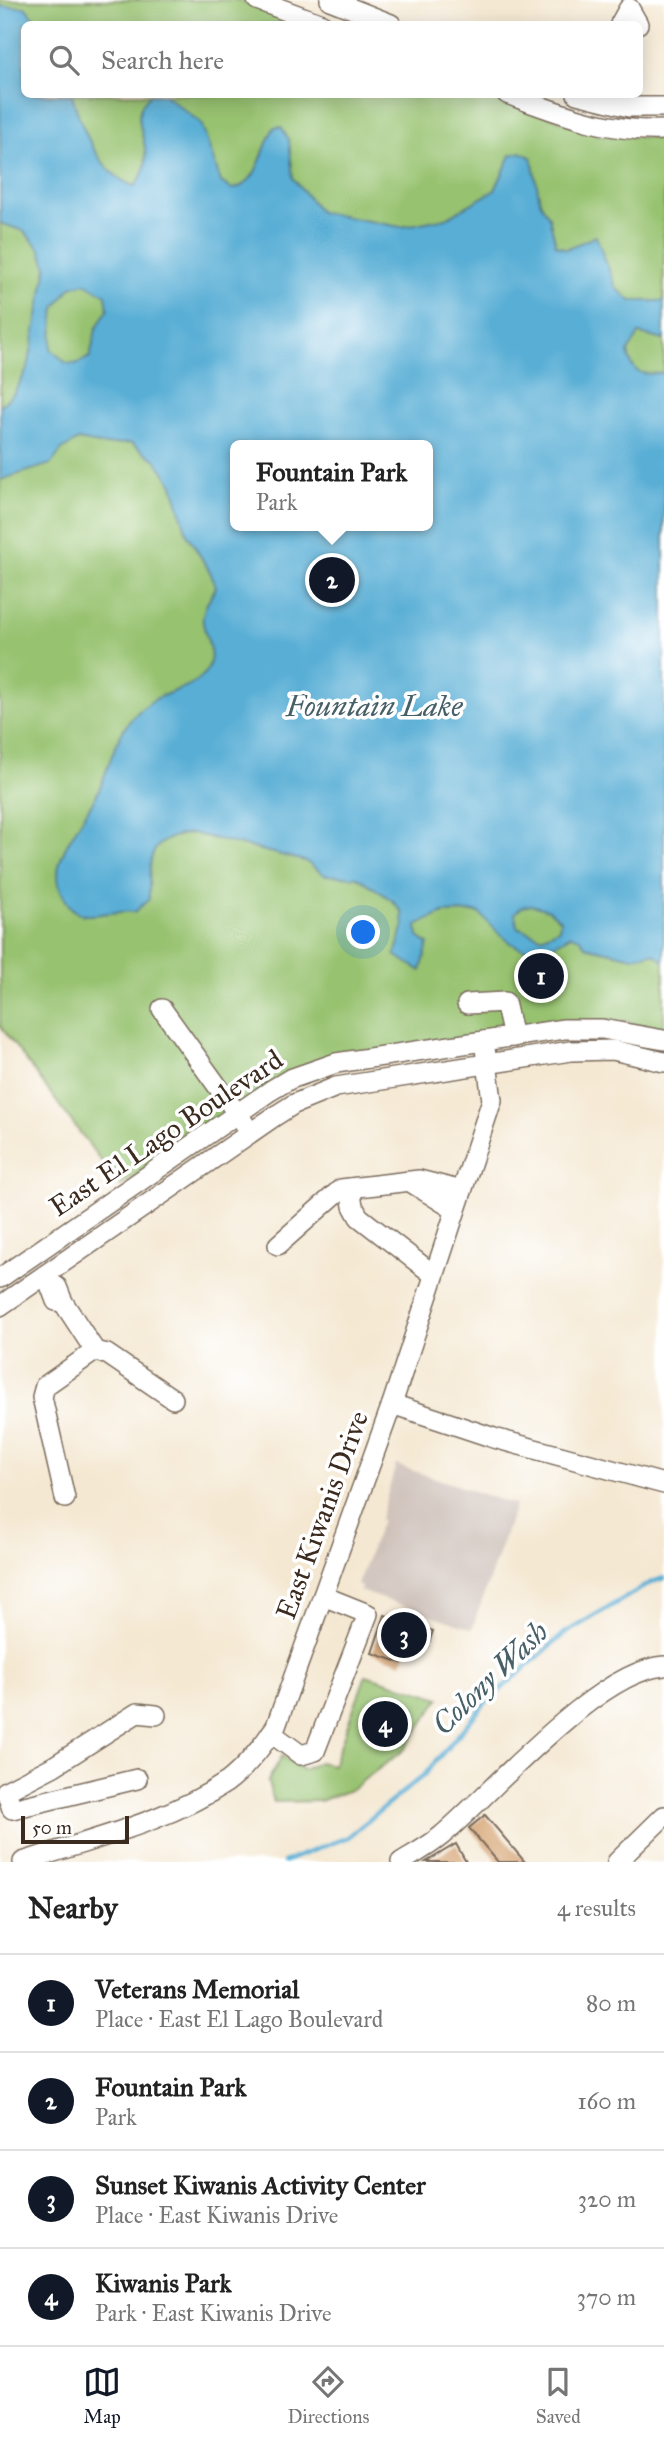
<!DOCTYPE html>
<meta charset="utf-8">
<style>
body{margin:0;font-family:"IM FELL Great Primer",serif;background:#f6f6f6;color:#222}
.scale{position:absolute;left:21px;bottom:18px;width:108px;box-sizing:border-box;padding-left:7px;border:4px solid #3b2a1e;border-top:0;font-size:19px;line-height:24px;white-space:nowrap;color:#3b2a1e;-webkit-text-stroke:5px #fff;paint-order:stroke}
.you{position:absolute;left:364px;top:933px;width:24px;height:24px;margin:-18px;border:5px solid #fff;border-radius:50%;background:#1a73e8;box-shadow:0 0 0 10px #1a73e833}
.badge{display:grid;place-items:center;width:46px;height:46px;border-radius:50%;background:#111827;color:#fff;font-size:23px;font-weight:700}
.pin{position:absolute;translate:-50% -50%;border:4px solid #fff;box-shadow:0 2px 7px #0006}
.popup{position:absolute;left:230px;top:440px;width:203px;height:91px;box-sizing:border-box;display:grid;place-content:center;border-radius:10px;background:#fff;filter:drop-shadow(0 2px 5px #0005);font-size:23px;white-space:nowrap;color:#767676}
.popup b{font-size:26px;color:#222}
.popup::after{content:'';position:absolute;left:50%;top:100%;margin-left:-14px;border:14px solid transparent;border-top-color:#fff}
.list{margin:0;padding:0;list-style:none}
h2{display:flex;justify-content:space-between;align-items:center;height:91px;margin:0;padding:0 28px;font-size:30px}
h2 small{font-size:23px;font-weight:400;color:#767676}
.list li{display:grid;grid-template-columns:46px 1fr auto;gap:21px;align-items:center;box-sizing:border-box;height:98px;padding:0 28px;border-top:2px solid #e0e0e0}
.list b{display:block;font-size:26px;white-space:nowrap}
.list p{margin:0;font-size:23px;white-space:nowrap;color:#767676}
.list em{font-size:23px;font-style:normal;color:#767676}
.icon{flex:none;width:38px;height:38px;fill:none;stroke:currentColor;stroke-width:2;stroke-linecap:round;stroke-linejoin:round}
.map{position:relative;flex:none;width:664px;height:1862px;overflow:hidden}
.search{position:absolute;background:#fff;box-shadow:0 4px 18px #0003;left:21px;right:21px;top:21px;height:77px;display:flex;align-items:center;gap:18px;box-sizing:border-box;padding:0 24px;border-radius:10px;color:#767676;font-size:26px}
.sheet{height:483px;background:#fff}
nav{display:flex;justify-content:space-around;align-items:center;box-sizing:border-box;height:98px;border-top:2px solid #e0e0e0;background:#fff;font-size:19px;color:#767676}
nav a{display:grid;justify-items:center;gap:4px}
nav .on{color:#111827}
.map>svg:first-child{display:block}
.industrial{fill:#cec1b9}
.green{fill:#97c270;stroke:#697647;stroke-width:2;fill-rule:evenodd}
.water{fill:#59aed5;stroke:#4a6c7a;stroke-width:2;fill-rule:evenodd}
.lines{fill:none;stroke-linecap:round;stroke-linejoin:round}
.stream{stroke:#59aed5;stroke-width:4.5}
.building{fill:#d09962}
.minor-casing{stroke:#7c6c5d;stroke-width:22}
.minor{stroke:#fff;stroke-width:19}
.labels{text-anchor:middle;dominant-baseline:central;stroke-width:7;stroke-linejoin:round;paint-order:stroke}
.street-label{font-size:28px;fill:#3b2a1e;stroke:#fff}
.water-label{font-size:30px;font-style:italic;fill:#475f67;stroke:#fff}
</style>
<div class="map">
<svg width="664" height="1862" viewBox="0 0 664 1862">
<rect width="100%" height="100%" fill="#fff"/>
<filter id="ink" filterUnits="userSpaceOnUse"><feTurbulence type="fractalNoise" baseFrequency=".0143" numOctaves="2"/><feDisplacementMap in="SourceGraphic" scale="14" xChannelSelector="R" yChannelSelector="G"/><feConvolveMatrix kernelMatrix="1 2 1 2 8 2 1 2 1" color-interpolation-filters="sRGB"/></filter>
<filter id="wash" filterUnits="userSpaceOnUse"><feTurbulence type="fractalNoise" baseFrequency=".00686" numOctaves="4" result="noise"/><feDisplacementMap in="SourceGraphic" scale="28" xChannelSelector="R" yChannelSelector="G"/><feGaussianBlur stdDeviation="1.57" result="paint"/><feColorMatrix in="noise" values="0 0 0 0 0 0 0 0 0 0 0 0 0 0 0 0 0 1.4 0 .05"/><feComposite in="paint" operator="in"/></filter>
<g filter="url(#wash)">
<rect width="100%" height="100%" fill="#f4e8d2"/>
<path class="industrial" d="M396,1465L515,1505L472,1629L360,1591L361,1587L357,1585L382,1520L380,1519Z"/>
<g class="green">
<path d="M0,0H239L302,24H24V94L489,95L600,135L664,138V1031L624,1021H567L312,1063L120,1186L0,1026ZM236,445H428V526H236Z"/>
<path d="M366,1675L440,1698L404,1750L350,1790L320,1801L273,1802L268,1781L282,1756L303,1770L319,1762L333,1765Z"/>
</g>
<path class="water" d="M0,6L25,7L40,24H24V94L72,95C81,127 100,176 135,186C165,149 120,121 150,95H165L201,123L221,182L232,189C260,185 261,148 274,128L281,127L289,140L293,178L320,212L401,227L446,218L495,190L511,155L521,152L532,158L540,202L549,217L556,245L566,249L596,236L616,288L631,301H664V340L639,334L628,352C632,375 643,376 664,372V961L653,953L633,957L585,946L580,938L571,935C524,964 513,948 478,912L444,913L417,925L418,937L428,944L421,971L395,955L404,925L402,912L393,901L358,877L325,875L305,861L192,833C145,838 150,860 149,899L135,912C118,909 89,919 78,913C67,907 58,888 58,876C56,852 89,812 99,790C108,769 113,746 126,726C131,718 141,709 149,703C165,691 192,690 205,673C218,654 205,640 203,622C201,610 211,597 216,587L210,572L187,534L173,485L156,460L131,443L104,445L78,440L62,450L51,464L0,480V406L14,393L28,368L47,267L40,249L24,231L0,223ZM85,283L106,295L108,309L96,329L90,357L76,364L66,363L51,349L55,308L71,287ZM236,445H428V526H236ZM531,905L549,910L560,920L559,929L541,937L517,927L515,913L522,907Z"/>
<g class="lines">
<path class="stream" d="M284,1862L348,1837L425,1774L485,1703L565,1633L652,1582L664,1578"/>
</g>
<g id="blocks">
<g class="building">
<path d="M385,1615L433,1631L428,1646L410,1640L402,1663L372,1653Z"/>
<path d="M485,1815L525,1862H498L469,1828Z"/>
<path d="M456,1844L466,1862H426Z"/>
</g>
</g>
</g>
<g filter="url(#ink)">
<use href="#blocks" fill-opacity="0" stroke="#7c6c5d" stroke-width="2"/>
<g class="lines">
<g class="minor-casing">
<g id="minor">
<path d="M257,0L322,24"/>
<path d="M330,0L391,24"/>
<path d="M620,24L629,8L638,24"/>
<path d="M507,94C562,114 605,132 664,130"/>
<path d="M577,94L629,107H664"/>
<path d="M467,1004L505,1002L513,1037"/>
<path d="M162,1009L244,1123"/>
<path d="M412,1183L455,1210"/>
<path d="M350,1188L353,1206L359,1217L434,1275"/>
<path d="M278,1245L341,1189L419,1180L462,1191"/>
<path d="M0,1278L270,1091L290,1079L336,1063L564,1029H602L664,1040"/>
<path d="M42,1278L57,1287L63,1302L56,1301L50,1285"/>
<path d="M63,1302L95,1351L107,1354L173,1399"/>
<path d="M0,1306L275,1116L294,1104L336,1087L571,1051L613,1050L664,1062"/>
<path d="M392,1404L494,1438L664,1484"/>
<path d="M65,1498L42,1397L45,1386L95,1351"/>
<path d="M271,1733L301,1755L315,1751L368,1614L323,1596"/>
<path d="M137,1779L12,1809L6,1791L54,1766L137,1713L156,1715"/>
<path d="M23,1862C91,1839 167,1822 227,1782C247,1767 262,1747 276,1726L392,1404L492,1100L484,1041"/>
<path d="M401,1862C414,1854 429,1846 441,1836C494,1791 597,1671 664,1666"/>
<path d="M617,1862L664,1816"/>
</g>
</g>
<use href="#minor" class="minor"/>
</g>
</g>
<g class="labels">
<g class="street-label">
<text transform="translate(166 1133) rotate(-34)">East El Lago Boulevard</text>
<text transform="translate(322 1515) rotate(-70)">East Kiwanis Drive</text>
</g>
<g class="water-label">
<text x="374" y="706">Fountain Lake</text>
<text transform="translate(490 1678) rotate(-44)">Colony Wash</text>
</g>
</g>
</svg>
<div class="scale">50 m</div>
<div class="you"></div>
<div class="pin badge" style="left:541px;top:976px">1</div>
<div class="pin badge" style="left:332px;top:580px">2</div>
<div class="popup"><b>Fountain Park</b>Park</div>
<div class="pin badge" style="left:404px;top:1635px">3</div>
<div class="pin badge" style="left:385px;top:1724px">4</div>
<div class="search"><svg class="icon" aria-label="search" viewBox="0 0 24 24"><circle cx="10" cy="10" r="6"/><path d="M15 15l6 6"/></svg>Search here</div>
</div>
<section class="sheet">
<h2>Nearby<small>4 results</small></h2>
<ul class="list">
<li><span class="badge">1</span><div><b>Veterans Memorial</b><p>Place · East El Lago Boulevard</p></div><em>80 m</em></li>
<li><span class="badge">2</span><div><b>Fountain Park</b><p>Park</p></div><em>160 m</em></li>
<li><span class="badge">3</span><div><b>Sunset Kiwanis Activity Center</b><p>Place · East Kiwanis Drive</p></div><em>320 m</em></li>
<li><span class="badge">4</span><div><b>Kiwanis Park</b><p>Park · East Kiwanis Drive</p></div><em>370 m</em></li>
</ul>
</section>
<nav>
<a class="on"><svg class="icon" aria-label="map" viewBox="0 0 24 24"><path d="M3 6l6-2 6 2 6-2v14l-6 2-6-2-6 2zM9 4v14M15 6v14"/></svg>Map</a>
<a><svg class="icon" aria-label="directions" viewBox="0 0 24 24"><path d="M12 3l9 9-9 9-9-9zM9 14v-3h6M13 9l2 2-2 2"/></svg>Directions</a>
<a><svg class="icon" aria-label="saved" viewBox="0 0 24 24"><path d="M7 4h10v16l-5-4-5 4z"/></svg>Saved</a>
</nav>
